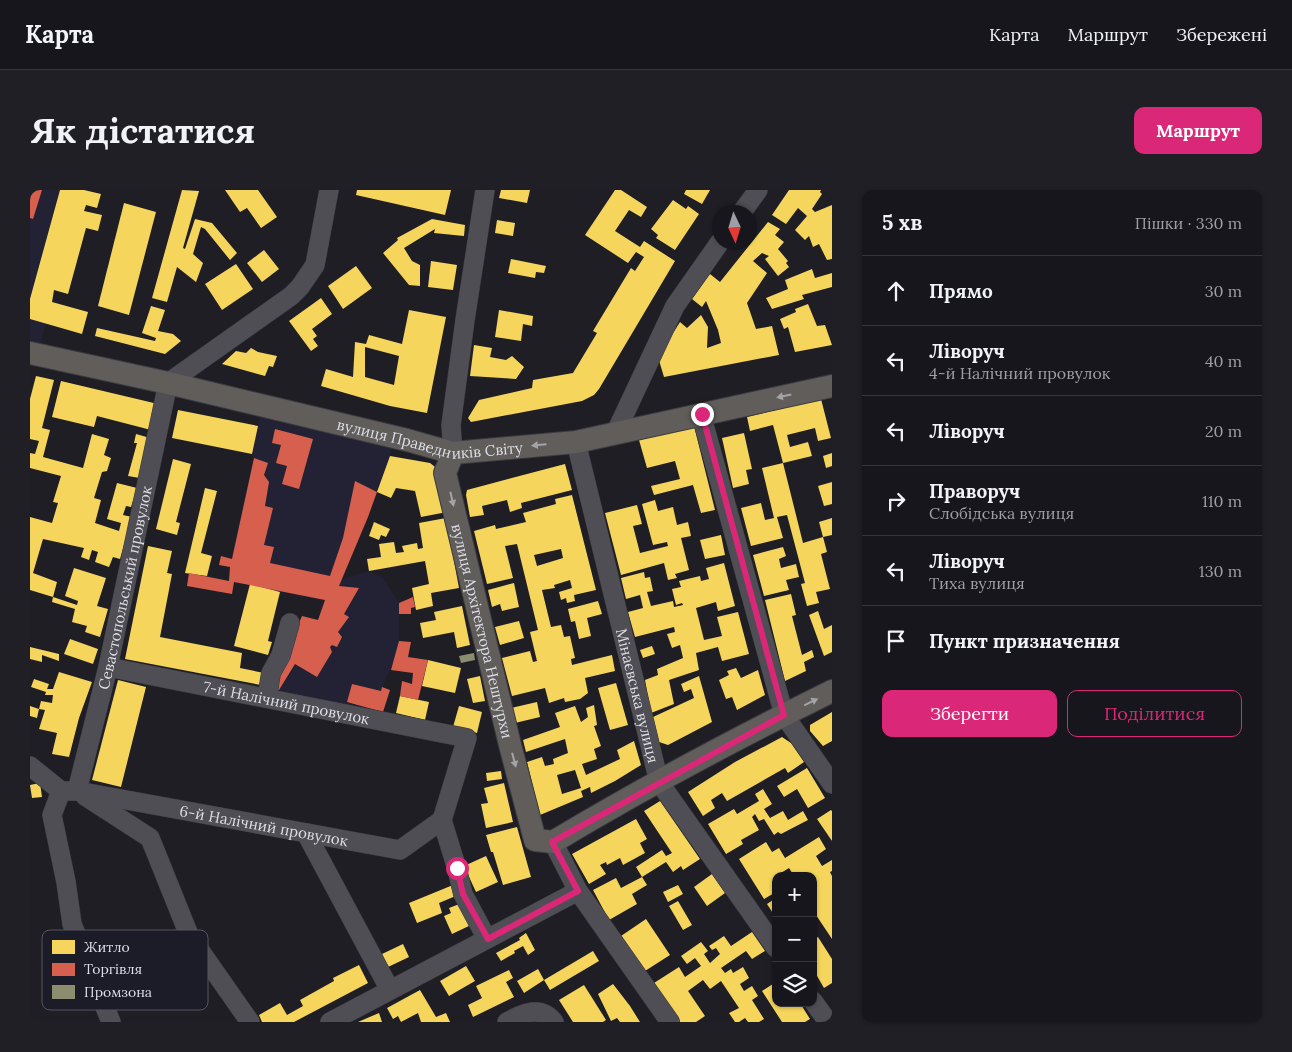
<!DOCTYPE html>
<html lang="uk">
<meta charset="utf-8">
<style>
body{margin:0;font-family:Lora,serif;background:#201f25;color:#f1f3f6}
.controls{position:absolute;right:15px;bottom:15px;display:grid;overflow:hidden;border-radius:10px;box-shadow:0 1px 4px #0004}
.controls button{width:45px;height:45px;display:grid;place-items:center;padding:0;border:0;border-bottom:1px solid #36353b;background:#17161c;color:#f1f3f6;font:25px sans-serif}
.compass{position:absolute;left:682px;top:15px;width:45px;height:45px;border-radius:50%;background:#17161c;box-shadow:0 1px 4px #0004;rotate:176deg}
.stop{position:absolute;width:15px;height:15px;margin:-11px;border:4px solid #db2777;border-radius:50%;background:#fff}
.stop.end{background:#db2777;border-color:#fff;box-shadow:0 1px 5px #0008}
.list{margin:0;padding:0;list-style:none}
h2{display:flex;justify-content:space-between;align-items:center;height:65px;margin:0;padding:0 20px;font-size:21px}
h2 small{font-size:16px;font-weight:400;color:#9e9fa3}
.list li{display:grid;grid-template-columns:32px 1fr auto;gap:15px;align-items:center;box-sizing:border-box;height:70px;padding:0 20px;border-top:1px solid #36353b}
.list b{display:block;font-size:19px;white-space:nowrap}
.list p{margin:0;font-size:16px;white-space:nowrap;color:#9e9fa3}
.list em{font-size:16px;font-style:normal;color:#9e9fa3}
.actions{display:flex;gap:10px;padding:15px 20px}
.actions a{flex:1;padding:11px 0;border:1px solid #db2777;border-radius:10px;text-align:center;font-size:18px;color:#db2777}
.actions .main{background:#db2777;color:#fff}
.icon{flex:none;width:28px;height:28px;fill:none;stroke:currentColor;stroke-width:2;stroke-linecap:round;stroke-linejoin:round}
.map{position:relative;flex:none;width:802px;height:832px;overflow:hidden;border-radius:10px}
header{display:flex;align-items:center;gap:30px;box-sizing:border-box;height:70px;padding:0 25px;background:#17161c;border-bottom:1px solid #36353b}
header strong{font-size:24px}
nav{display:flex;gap:28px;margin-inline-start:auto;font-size:18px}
.intro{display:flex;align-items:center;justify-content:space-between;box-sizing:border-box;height:120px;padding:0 30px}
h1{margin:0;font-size:35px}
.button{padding:12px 22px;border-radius:10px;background:#db2777;color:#fff;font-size:18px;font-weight:700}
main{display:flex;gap:30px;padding:0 30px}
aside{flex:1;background:#17161c;border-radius:10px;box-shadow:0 1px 4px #0004}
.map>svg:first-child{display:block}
.built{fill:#232134}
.homes{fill:#f6d55c;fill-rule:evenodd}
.shops{fill:#d6604d}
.industry{fill:#8c8c6e}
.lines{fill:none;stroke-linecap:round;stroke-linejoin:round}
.minor-casing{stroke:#3b3b41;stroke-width:20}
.major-casing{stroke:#3b3b41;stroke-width:24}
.minor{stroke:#4f4e54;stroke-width:19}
.major{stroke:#605d5b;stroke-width:22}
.oneway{fill:#a5a3a7}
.route{stroke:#db2777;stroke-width:6}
.labels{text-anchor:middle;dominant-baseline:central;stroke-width:5;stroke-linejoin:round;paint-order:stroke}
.street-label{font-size:15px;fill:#dddde6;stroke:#1c1b28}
.key{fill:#1c1b28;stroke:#565561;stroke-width:1}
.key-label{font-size:14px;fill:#dddde6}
</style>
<header>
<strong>Карта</strong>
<nav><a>Карта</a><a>Маршрут</a><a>Збережені</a></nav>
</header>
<div class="intro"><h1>Як дістатися</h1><a class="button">Маршрут</a></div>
<main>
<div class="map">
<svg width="802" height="832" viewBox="0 0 802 832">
<rect width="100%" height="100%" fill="#1f1e25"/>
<g class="built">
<path d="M0,0H52L8,162L0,160Z"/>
<path d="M232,218L366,249L338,327L312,389L339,381L353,388L369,413V451L367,465L352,497L343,527L242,509L262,481L288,430L295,411L199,391L202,364L224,268L222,264Z"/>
</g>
<g class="homes">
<path d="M30,0H54L71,4L67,18L56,15L54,21L72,25L68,41L56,38L38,104L24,100L22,112L58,122L52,144L0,129V109Z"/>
<path d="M152,0L169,1L153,58L155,59L165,29L182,33L207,63L200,70L175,39L171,37L163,64L173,73L166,92L147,77L137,112L122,108Z"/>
<path d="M195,0H228L247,27L231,38L217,18L210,22Z"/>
<path d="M327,0H421L415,25L326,5Z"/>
<path d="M471,0H500L497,13L469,8Z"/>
<path d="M585,0H591L617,17L611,27L599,20L585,41L610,57L614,51L645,71L569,199L564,205L552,211L441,232L438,228L449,210L502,198L503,190L543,183L567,143L563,141L601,78L605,81L614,67L606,62L598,73L555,45Z"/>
<path d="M656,0H680L672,14L654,4Z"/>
<path d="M759,0H791L790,2L792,4L782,19L785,22L802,15V69L797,70L789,54L783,57L779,46L775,50L765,40L777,26L768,18L756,34L742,25Z"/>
<path d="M643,10L656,19L658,16L669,24L645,60L626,48L628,45L621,39Z"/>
<path d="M94,13L126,22L99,125L68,116Z"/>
<path d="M402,29L435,35L434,46L404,43L405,39L374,58L382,71L390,75V96L379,95L353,63L368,50L367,48Z"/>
<path d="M467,30L485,33L483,46L465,43Z"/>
<path d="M738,32L750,39L745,45L754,52L748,59L758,71L756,73L759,77L748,86L735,69L739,66L732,63L723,71L737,83L717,113L726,139L742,136L749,165L634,187L628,167L650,132L657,138L671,125L678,137L677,158L691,153L688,140L676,111L672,117L662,109L680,84L690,92Z"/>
<path d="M234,60L249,79L232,92L217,73Z"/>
<path d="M481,69L516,76L514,83L506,82L505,88L478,83Z"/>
<path d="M401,71L427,75L423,100L398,97Z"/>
<path d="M206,74L223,99L192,120L175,94Z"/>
<path d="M326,76L342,98L313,119L298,96Z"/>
<path d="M782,79L785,88L802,83V97L772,105L774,109L742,119L736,108L758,99L755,90Z"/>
<path d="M291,108L302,124L282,139L287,146L283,149L288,156L281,161L259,131Z"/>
<path d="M778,114L787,136L795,135L802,155L765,162L758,137L754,139L750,129L766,122L765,119Z"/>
<path d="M121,116L135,120L128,141L143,144L151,151L135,164L65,146L67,138L125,151L126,148L112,143Z"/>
<path d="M379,120L416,127L397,223L360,216L291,196L296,179L323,187L325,152L336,154L339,145L372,154ZM335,157L369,166L364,195L335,187Z"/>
<path d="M469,120L503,126L502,136L493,134L491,151L465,147Z"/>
<path d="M444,155L462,158L460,167L476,170L482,166L494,177L486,189L440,186Z"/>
<path d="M221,158L228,162L247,166L243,177L239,176L235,186L192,174L206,161L216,163Z"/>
<path d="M6,186L24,190L12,238L20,240L13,267L53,278L62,244L79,249L74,265L81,268L77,281L72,282L64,308L71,310L65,333L89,341L91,333L77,329L87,293L107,298L101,317L96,316L93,325L102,327L90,369L83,367L79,377L65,372L68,362L62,360L59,370L51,367L54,358L13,349L3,383L27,392L23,407L47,415L48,411L35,406L44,378L76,388L67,416L78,419L70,447L55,442L57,436L42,432L45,419L22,412L23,407L0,400V327L22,333L28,313L23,312L31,286L0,278V263L5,264L9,251L0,249V209Z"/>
<path d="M31,191L128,214L121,240L67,226L64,237L22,227Z"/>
<path d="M791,209L801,248L788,251L785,238L757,245L760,257L778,252L782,266L753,273L743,235L720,241L717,227Z"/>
<path d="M148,220L228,236L222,264L142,248Z"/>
<path d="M664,236L685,320L671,323L663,295L624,305L621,296L650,289L645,271L617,278L609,250Z"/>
<path d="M714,243L722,279L716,280L719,294L703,298L692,248Z"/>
<path d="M106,244L120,248L110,288L98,286L107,253H104Z"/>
<path d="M802,263V276L796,278L793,266Z"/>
<path d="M360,266L400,273L409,280L417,322L391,327L385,301L366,298L361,308L347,302Z"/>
<path d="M143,269L161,274L146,332L150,333L147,345L126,339Z"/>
<path d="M753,273L773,353L793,347L797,362L791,364L800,399L786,402L789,413L777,416L771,394L775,393L757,325L747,327L753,348L721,356L711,318L731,313L735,330L744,328L732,278Z"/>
<path d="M535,274L542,300L491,313L492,318L480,322L477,310L452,316L454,325L440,327L436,305L437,300Z"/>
<path d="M802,292V314L794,316L788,296Z"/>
<path d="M175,298L187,301L171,363L182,366L177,386L155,383Z"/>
<path d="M542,305L566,400L544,405L545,411L537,413L536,408L531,410L529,402L542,398L540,390L524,395L525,398L512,400L521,437L531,435L534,447L540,446L545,468L541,469L542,475L582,465L585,481L555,488L558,503L550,509L535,512L534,508L519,513L515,498L482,506L472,468L500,461L503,472L507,471L500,442L508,440L487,354L475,356L483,388L457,394L444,341L465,335L466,339L496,332L493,323L526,314L525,309ZM531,359L533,368L507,376L504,365Z"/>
<path d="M625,310L628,321L643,317L647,335L658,332L661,346L651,348L659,380L645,384L647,388L638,390L634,373L591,385L575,323L607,315L612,334L603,336L610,363L638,356L637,352L623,355L612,314Z"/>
<path d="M416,328L429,398L401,403L403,416L386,420L382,398L399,394L395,371L339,381L337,369L351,367L349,354L364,352L366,363L374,362L372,356L387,353L388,359L393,358L389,333Z"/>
<path d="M802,328V345L793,347L789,332Z"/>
<path d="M344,332L360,339L356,347L351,345L349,350L339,346Z"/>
<path d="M691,345L695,365L675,369L670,350Z"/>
<path d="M118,356L142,361L137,383L142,384L130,447L212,463L210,478L234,483L231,495L95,469Z"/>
<path d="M753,357L756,366L749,369L751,378L766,374L769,387L756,390L759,400L734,406L723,365Z"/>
<path d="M694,373L705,416L688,421L686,412L666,418L674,450L692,446L687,427L708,422L719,464L692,471L688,457L666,463L669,480L639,490L644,514L621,523L615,490L628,485L627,479L653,468L650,455L642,458L637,444L645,442L644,437L605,447L598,422L613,418L610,405L596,409L591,388L614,382L615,388L620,387L623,401L617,402L621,416L643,411L644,417L653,415L652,413L646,415L642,399L651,397L649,391L670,386L671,391L679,389L676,378Z"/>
<path d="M484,393L489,417L472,421L470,414L462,417L458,400Z"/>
<path d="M220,394L250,402L238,451L242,452L238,465L204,456Z"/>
<path d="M761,404L766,425L762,426L772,465L782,460L784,467L774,472L776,481L755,491L735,410Z"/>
<path d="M568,411L572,424L557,428L561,446L549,449L545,431L541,432L538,419Z"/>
<path d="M432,416L440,455L427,458L424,442L393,448L390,433L406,430L404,422Z"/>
<path d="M788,421L794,439L802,435V462L794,466L779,425Z"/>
<path d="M489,431L494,448L470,455L465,437Z"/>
<path d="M40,449L68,459L63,474L34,464Z"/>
<path d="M622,456L625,464L613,468L610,460Z"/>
<path d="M0,457L29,464V471L12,465V472L0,469Z"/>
<path d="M398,470L431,478L425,503L392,496Z"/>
<path d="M706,478L711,488L728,480L735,505L707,520L702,507L696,509L689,490L699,485L697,481Z"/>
<path d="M29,482L62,492L49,528L39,567L22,564L27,543L9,539L15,520L9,519L7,528L0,526V516L9,519L11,511L22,513L23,505H15L16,502L1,497L4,489L19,494L17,499H23Z"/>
<path d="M450,486L455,511L443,513L437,489Z"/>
<path d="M669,486L682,532L638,555L629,552L623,527L664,508L661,499L654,502L651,494Z"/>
<path d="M88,490L116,497L91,597L62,590Z"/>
<path d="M586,493L598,535L580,540L568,498Z"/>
<path d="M370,506L399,512L395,530L366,523Z"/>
<path d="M507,512L510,527L485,533L481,518Z"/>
<path d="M564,515L567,535L564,536L571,556L564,559L567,569L552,574L556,585L590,569L587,560L604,551L611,575L585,591L561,603L560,597L551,601L553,607L510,625L497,572L512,567L515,576L524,574L523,569L538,563L535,549L496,562L493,550L530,537L525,523L545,516L551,532L558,527L556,518ZM545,580L551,598L532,604L527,585Z"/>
<path d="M429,516L452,522L447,543L423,537Z"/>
<path d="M802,522V551L793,556L780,541V535Z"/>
<path d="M752,547L761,553L774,572L758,583L755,578L697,611L692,603L681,610L685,618L673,626L658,602L705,572Z"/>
<path d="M777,578L795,608L778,618L767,599L754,607L747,596Z"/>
<path d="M471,581L472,589L457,591L456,583Z"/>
<path d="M10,593L12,607L2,608L0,595Z"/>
<path d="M474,593L483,632L456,638L451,614L458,613L454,598Z"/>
<path d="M733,599L742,614L734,619L740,628L753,621L758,630L773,621L778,630L751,644L748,642L744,645L734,629L729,631L725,624L722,627L729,640L711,650L713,654L696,664L678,634L704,619L707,624L729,611L725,604Z"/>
<path d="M630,611L670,669L653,680L651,676L643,682L636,672L612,687L606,677L632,660L636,666L642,663L614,621Z"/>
<path d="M801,620L802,621V651L787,629Z"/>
<path d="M606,629L617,649L610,653L615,663L593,675L590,668L577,675L576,672L570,675L576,684L559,694L542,664Z"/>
<path d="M487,637L501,687L473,695L463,662H461L456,645Z"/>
<path d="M789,647L796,659L786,666L792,676L802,670V681L800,682L802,686V749L784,722L786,720L783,716V686H764L759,678L746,686V702L734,709L709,669L736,652L742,662L749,658L755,668Z"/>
<path d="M456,666L468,692L446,702L434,676Z"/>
<path d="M682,684L695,703L677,716L664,697Z"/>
<path d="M612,687L617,695L602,704L607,714L579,730L563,700L586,688L591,698Z"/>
<path d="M423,695L428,705L409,713L412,723L387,733L379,713Z"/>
<path d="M648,695L653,704L638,712L633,702Z"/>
<path d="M746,708V728L737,714Z"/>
<path d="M648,711L662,735L653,740L639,716Z"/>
<path d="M432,713L441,735L422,744L414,726L421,723L419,718Z"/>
<path d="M616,729L640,765L615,781L591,746Z"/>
<path d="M722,742L735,761L722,769L716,761L691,778L695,783L701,779L703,783L713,777L719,788L710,794L714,801L722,796L728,806L722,810L734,829L729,832H718L715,828L709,832H705L699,823L709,818L691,791L680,799L673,790L658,801L675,826L666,832H650L624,793L649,777L655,787L671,776L665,768L657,774L651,766L671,752L678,761L674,764L680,773L690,764L686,758L682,760L679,756L694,746L701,756Z"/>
<path d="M496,743L505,760L498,765L493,756L484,761L485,763L471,771L466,763L490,750L489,748Z"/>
<path d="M788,747L802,769V793L794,798L783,779V750Z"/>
<path d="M373,754L379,767L358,777L352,764Z"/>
<path d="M563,761L569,771L520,800L514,790Z"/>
<path d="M329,775L338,793L264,832H232L229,825L250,813L257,825L273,816L270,810L304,791L303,788Z"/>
<path d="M436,776L445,791L419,806L410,791Z"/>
<path d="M508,779L514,790L494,803L487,791Z"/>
<path d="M479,780L483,788L476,792L484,807L443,827L438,815L452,808L446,796Z"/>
<path d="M746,792V813H770L780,829L775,832H752L732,801Z"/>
<path d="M583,794L600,816L610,832H590L587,828L581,831L568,804Z"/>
<path d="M554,795L576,830L573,832H543L529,810Z"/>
<path d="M390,800L406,827L416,823L420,832H391L388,823L371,832L368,826L363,829L357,818Z"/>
<path d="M349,823L352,832H328Z"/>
</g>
<g class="shops">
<path d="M0,0H12L3,29L0,28Z"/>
<path d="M245,239L283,249L269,299L252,294L257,276L246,273L251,255L242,253Z"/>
<path d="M224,268L238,273L234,285L239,292L235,316L243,318L234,355L244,357L240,373L300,386L313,348L325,291L347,302L338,327L309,396L329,398L314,424L319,427L308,442L312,447L307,457L302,455L300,457L302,462L287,487L265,474L249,500H240L272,426L288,430L295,410L204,392L202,404L157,396L159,383L199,391L200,377L189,375L191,366L202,369Z"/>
<path d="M383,407L385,417L381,418V424H369V413Z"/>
<path d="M369,451L381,452L378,467L398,470L388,510L370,506L372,491L382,494L383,483L361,480Z"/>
<path d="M322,494L351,501L352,497L360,500L353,522L317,512Z"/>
</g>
<path class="industry" d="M444,463L445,470L431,473L429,466Z"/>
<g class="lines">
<g class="minor-casing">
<g id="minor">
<path d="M712,22L728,0"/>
<path d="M671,224L754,525L802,594"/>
<path d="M585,244L645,116L690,52"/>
<path id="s1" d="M546,252L629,592L746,758"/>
<path d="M423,263L421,235L435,130L455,0"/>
<path id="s2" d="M78,477L437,548L412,630L427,679L433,704L457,749"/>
<path d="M237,508L241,483L251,465L260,433"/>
<path d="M0,576L31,601"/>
<path id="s3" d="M47,601L78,477L138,193L261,106L270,97L285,75L299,0"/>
<path d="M55,606L120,648L159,745L220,832"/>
<path d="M276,643L360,800"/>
<path d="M523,652L548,701L640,832"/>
<path d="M783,811L798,832"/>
<path id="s4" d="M81,832L42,734L36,692L22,625L31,601H47L370,660L412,630"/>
<path d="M300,832L548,701"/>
<path d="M477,832C493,823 511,815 524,832"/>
</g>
</g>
<g class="major-casing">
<g id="major">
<path id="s5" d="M0,163L138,193L377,250L423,263L546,252L802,196"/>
<path id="s6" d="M423,263L415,283L480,555L505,650L523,652C613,598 707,548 802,501"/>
</g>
</g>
<use href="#minor" class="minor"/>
<use href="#major" class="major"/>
</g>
<defs><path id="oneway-solid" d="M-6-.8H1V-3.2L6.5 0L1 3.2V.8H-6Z" transform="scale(1.25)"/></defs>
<g class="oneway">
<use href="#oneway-solid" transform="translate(754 206) rotate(168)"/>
<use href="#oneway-solid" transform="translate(509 255) rotate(175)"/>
<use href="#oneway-solid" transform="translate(422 309) rotate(77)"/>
<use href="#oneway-solid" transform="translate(781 512) rotate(-26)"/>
<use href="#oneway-solid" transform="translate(484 570) rotate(75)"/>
</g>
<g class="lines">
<path class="route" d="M427,678L433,704L458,749L548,701L522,652L754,525L672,224"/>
</g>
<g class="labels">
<g class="street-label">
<text stroke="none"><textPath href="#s5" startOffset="410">вулиця Праведників Світу</textPath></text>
<text stroke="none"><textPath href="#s3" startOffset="209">Севастопольський провулок</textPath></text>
<text stroke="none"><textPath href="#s6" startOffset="184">вулиця Архітектора Нештурхи</textPath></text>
<text stroke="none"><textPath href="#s1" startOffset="261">Мінаєвська вулиця</textPath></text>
<text stroke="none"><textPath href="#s2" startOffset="182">7-й Налічний провулок</textPath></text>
<text stroke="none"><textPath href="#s4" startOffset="448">6-й Налічний провулок</textPath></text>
</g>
</g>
<rect x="12" y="740" width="166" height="80" rx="8" class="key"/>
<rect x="22" y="750" width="23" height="14" fill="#f6d55c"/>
<rect x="22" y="773" width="23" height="13" fill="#d6604d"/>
<rect x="22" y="795" width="23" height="14" fill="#8c8c6e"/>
<g class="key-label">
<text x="54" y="762">Житло</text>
<text x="54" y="784">Торгівля</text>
<text x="54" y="807">Промзона</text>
</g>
</svg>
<div class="controls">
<button>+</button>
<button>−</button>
<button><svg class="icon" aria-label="layers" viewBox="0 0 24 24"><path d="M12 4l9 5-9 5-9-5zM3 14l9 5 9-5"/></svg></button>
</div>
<svg class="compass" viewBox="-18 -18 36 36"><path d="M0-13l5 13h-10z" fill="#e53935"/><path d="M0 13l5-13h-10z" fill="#9e9fa3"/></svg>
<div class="stop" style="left:427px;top:678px"></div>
<div class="stop end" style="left:672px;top:224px"></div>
</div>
<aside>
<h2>5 хв<small>Пішки · 330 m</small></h2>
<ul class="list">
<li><svg class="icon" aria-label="ahead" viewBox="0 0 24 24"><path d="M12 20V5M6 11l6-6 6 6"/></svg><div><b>Прямо</b></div><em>30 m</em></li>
<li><svg class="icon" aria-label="left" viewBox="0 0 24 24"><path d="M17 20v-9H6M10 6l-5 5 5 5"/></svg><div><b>Ліворуч</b><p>4-й Налічний провулок</p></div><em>40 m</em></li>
<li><svg class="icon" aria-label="left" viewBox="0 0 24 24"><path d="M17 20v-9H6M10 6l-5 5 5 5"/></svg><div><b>Ліворуч</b></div><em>20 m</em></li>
<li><svg class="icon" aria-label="right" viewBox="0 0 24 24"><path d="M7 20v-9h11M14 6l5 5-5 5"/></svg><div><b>Праворуч</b><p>Слобідська вулиця</p></div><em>110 m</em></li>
<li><svg class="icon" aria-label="left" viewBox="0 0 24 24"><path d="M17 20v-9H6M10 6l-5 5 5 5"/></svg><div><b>Ліворуч</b><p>Тиха вулиця</p></div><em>130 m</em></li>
<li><svg class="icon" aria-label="arrive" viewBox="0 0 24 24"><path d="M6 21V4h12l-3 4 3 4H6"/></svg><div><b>Пункт призначення</b></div></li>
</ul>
<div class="actions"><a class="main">Зберегти</a><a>Поділитися</a></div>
</aside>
</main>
